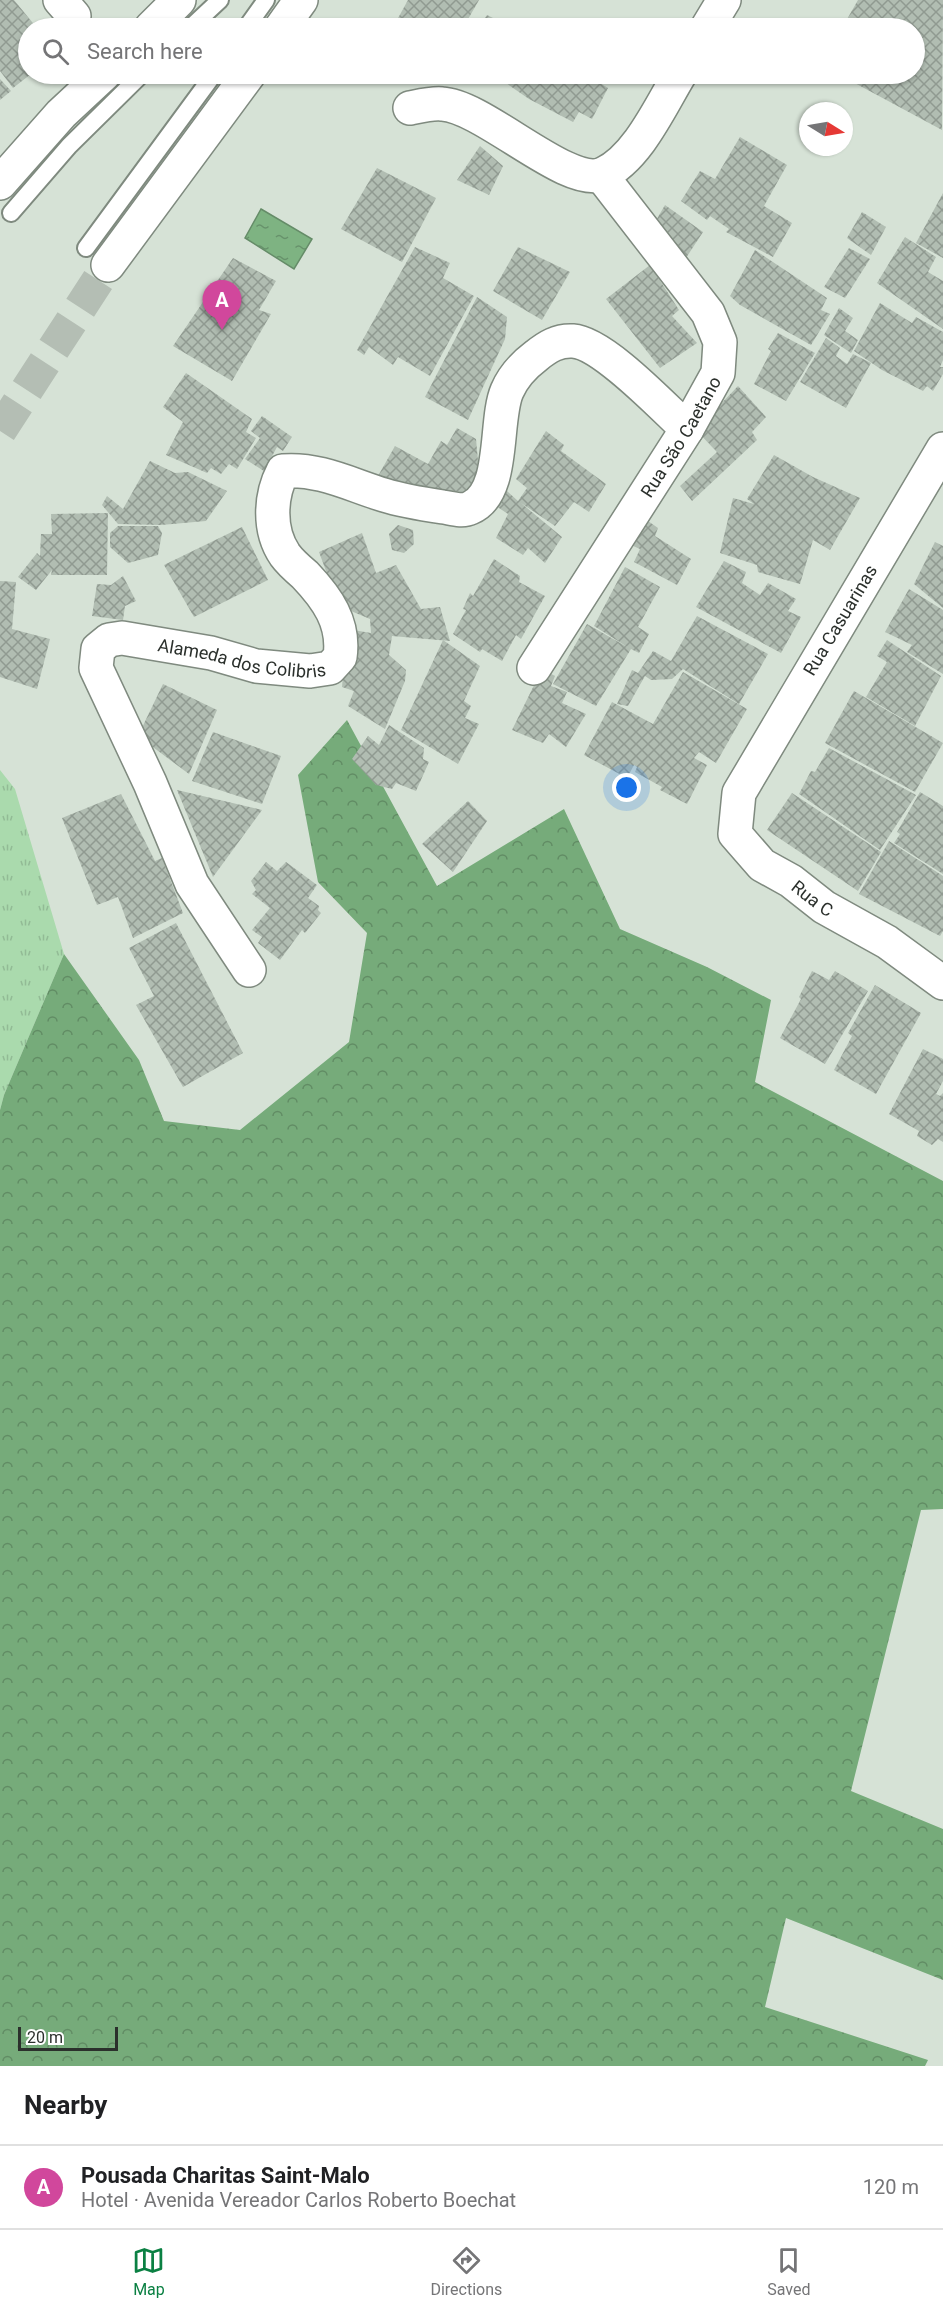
<!DOCTYPE html>
<meta charset="utf-8">
<style>
body{margin:0;font-family:Roboto,sans-serif;background:#f6f6f6;color:#202124}
.compass{position:absolute;left:799px;top:102px;width:54px;height:54px;border-radius:50%;background:#fff;box-shadow:0 2px 4px #0004;rotate:101deg}
.scale{position:absolute;left:18px;bottom:15px;width:100px;box-sizing:border-box;padding-left:6px;border:3px solid #2b302c;border-top:0;font-size:16px;line-height:21px;white-space:nowrap;color:#2b302c;-webkit-text-stroke:4px #fff;paint-order:stroke}
.you{position:absolute;left:627px;top:788px;width:21px;height:21px;margin:-15px;border:4px solid #fff;border-radius:50%;background:#1a73e8;box-shadow:0 0 0 9px #1a73e833}
.badge{display:grid;place-items:center;width:39px;height:39px;border-radius:50%;background:#0b8043;color:#fff;font-size:20px;font-weight:700}
.pin{position:absolute;translate:-50% -50px;filter:drop-shadow(0 2px 3px #0008)}
.pin::after{content:'';position:absolute;top:32px;width:21px;height:18px;background:inherit;clip-path:polygon(0 0,100% 0,50% 100%)}
.list{margin:0;padding:0;list-style:none}
h2{display:flex;justify-content:space-between;align-items:center;height:78px;margin:0;padding:0 24px;font-size:26px}
h2 small{font-size:20px;font-weight:400;color:#757577}
.list li{display:grid;grid-template-columns:39px 1fr auto;gap:18px;align-items:center;box-sizing:border-box;height:84px;padding:0 24px;border-top:2px solid #e0e0e0}
.list b{display:block;font-size:22px;white-space:nowrap}
.list p{margin:0;font-size:20px;white-space:nowrap;color:#757577}
.list em{font-size:20px;font-style:normal;color:#757577}
.icon{flex:none;width:33px;height:33px;fill:none;stroke:currentColor;stroke-width:2;stroke-linecap:round;stroke-linejoin:round}
.map{position:relative;flex:none;width:943px;height:2066px;overflow:hidden}
.search{position:absolute;background:#fff;box-shadow:0 2px 4px #0004;left:18px;right:18px;top:18px;height:66px;display:flex;align-items:center;gap:15px;box-sizing:border-box;padding:0 21px;border-radius:33px;color:#757577;font-size:22px}
.sheet{height:162px;background:#fff}
nav{display:flex;justify-content:space-around;align-items:center;box-sizing:border-box;height:84px;border-top:2px solid #e0e0e0;background:#fff;font-size:16px;color:#757577}
nav a{display:grid;justify-items:center;gap:3px}
nav .on{color:#0b8043}
.map>svg:first-child{display:block}
.grass{fill:url(#grass-tufts)}
.forest{fill:url(#forest-crowns)}
.water{fill:url(#water-ripples);stroke:#658c68;stroke-width:1.5}
.building{fill:url(#building-cross-hatch)}
.lines{fill:none;stroke-linecap:round;stroke-linejoin:round}
.secondary-tunnel{stroke:#b4beb4;stroke-width:33;stroke-dasharray:33 16;stroke-linecap:butt}
.lane-casing{stroke:#7f8a7f;stroke-width:20}
.street-casing{stroke:#7f8a7f;stroke-width:36}
.secondary-casing{stroke:#7f8a7f;stroke-width:36}
.lane{stroke:#fff;stroke-width:16}
.street{stroke:#fff;stroke-width:33}
.secondary{stroke:#fff;stroke-width:33}
.labels{text-anchor:middle;dominant-baseline:central;stroke-width:5;stroke-linejoin:round;paint-order:stroke}
.street-label{font-size:18px;fill:#2b302c;stroke:#fff}
</style>
<div class="map">
<svg width="943" height="2066" viewBox="0 0 943 2066">
<defs>
<pattern id="grass-tufts" width="24" height="20" patternUnits="userSpaceOnUse" patternTransform="scale(1.5)"><rect width="24" height="20" fill="#aadaad"/><path d="M3 7l-1-3M5 7V3M7 7l1-3M15 17l-1-3M17 17v-4M19 17l1-3" fill="none" stroke="#92bb95"/></pattern>
<pattern id="forest-crowns" width="20" height="18" patternUnits="userSpaceOnUse" patternTransform="scale(1.5)"><rect width="20" height="18" fill="#76ab7a"/><path d="M2 6a3 3 0 1 1 6 0M12 15a3 3 0 1 1 6 0" fill="none" stroke="#618c64"/></pattern>
<pattern id="water-ripples" width="26" height="14" patternUnits="userSpaceOnUse" patternTransform="scale(1.5)"><rect width="26" height="14" fill="#7eb382"/><path d="M2 4q2-2 4 0t4 0M15 11q2-2 4 0t4 0" fill="none" stroke="#67926b"/></pattern>
<pattern id="building-cross-hatch" width="8" height="8" patternUnits="userSpaceOnUse" patternTransform="scale(1.5)"><rect width="8" height="8" fill="#b1bdb2"/><path d="M0 0l8 8M0 8l8-8" fill="none" stroke="#909a91"/></pattern>
</defs>
<rect width="100%" height="100%" fill="#d6e2d6"/>
<path class="grass" d="M0,770L15,789L64,954L4,1095L0,1110Z"/>
<path class="forest" d="M347,720L437,886L564,809L620,929L707,967L771,1000L755,1082L943,1181V1509L921,1510L851,1791L943,1829V1980L786,1918L765,2007L928,2060L925,2066H0V1110L4,1095L64,954L139,1060L164,1121L240,1130L349,1042L367,933L318,882L298,775Z"/>
<path class="water" d="M261,209L312,239L294,269L245,238Z"/>
<g class="building">
<path d="M0,0H14L37,28H28V74H31L13,88L0,71Z"/>
<path d="M408,0H479L463,28H412L397,20Z"/>
<path d="M858,0H943L942,130L838,74H914V28H842Z"/>
<path d="M487,15L507,25L505,28H479Z"/>
<path d="M493,74H585L608,88L592,119L579,112L573,122L529,99Z"/>
<path d="M0,79L11,91L0,100Z"/>
<path d="M740,137L787,165L764,206L792,223L773,257L726,232L729,229L710,216L707,220L681,201L700,171L715,179Z"/>
<path d="M480,146L503,166L489,195L457,180Z"/>
<path d="M377,168L436,198L402,262L341,229Z"/>
<path d="M943,193V258L916,243Z"/>
<path d="M665,205L703,232L684,261L651,229Z"/>
<path d="M862,212L886,227L871,255L847,238Z"/>
<path d="M905,237L936,257L928,272L943,281V329L877,283Z"/>
<path d="M415,247L450,263L443,278L474,296L430,376L398,357L393,365L369,347L364,355L357,350Z"/>
<path d="M518,247L570,272L542,320L493,291Z"/>
<path d="M849,248L870,259L845,298L824,287Z"/>
<path d="M755,250L827,298L821,310L830,314L811,345L740,305L730,296Z"/>
<path d="M233,258L276,281L259,310L271,314L232,381L173,346Z"/>
<path d="M650,265L679,310L672,316L697,343L660,368L606,299Z"/>
<path d="M477,297L507,317L505,339L468,420L425,397Z"/>
<path d="M880,303L912,323L916,317L943,332V360L940,367H943V374L933,391L927,386L923,391L882,370L854,351Z"/>
<path d="M839,308L853,318L845,331L858,340L851,353L824,335Z"/>
<path d="M778,333L815,353L786,401L754,384L771,351L768,349Z"/>
<path d="M826,338L840,348L836,356L847,364L853,354L871,363L846,408L800,382Z"/>
<path d="M186,373L252,419L246,432L256,438L237,469L229,464L221,474L211,468L207,473L166,455L183,422L163,407Z"/>
<path d="M738,386L766,417L752,432L757,440L692,501L680,486L717,452L696,430Z"/>
<path d="M262,416L292,437L283,451L277,447L264,471L245,459L260,438L251,431Z"/>
<path d="M457,428L476,439L480,482L465,509L374,483L395,446L428,464L441,441L447,445Z"/>
<path d="M546,431L564,445L561,451L606,484L589,512L574,502L555,526L521,503L562,537L545,563L528,548L523,555L496,538L508,514L496,506L507,491L518,501L527,488L516,479Z"/>
<path d="M774,455L813,477L860,498L830,550L813,540L800,584L758,572L757,565L720,553L733,498L754,504L747,499Z"/>
<path d="M150,461L175,473L188,472L227,491L206,521L161,525L118,524L102,505L107,496L123,509Z"/>
<path d="M108,513L107,575H51L52,570L36,590L18,577L37,553L40,556L41,534H52L51,514Z"/>
<path d="M638,514L658,528L655,536L691,559L677,585L634,562L640,549L631,545Z"/>
<path d="M398,525L413,530L414,544L404,553L392,550L389,534Z"/>
<path d="M118,526H158L162,533L158,555L128,563L110,547V533Z"/>
<path d="M242,527L268,580L194,617L164,565Z"/>
<path d="M362,533L376,573L396,565L421,609L440,607L450,641L392,636L389,655L406,670L405,681L385,729L348,706L354,691L342,687L347,629L371,633L370,619L339,606L319,552Z"/>
<path d="M935,542L943,546V608L914,584Z"/>
<path d="M494,559L520,576L519,582L545,596L521,639L516,635L502,661L482,649L480,652L453,634L466,610L463,609L470,593L473,596Z"/>
<path d="M724,561L746,572L742,583L760,595L768,583L796,599L788,611L801,617L781,653L696,607Z"/>
<path d="M625,567L660,587L638,627L649,634L639,653L631,649L596,706L553,684L587,624L629,648L594,626Z"/>
<path d="M123,576L136,601L125,606L123,620L92,616L97,584L111,585Z"/>
<path d="M0,581L16,582L12,629L50,639L37,689L0,677Z"/>
<path d="M909,589L943,610V674L907,652L912,645L885,632Z"/>
<path d="M697,616L768,654L739,704L683,669L672,679L651,680L645,676L628,706L617,704L632,670L638,673L653,651L671,661Z"/>
<path d="M443,640L480,666L464,701L471,706L465,718L479,724L458,764L401,730Z"/>
<path d="M887,640L941,676L915,726L866,697L887,662L877,656Z"/>
<path d="M542,669L555,676L551,686L567,692L562,703L586,714L566,747L549,734L543,743L512,730Z"/>
<path d="M683,672L747,709L716,763L699,752L694,758L707,765L687,804L660,790L662,787L635,772L637,767L634,765L627,778L584,755L612,702L653,724Z"/>
<path d="M163,684L217,710L189,774L138,736Z"/>
<path d="M854,691L943,743L915,792L825,743Z"/>
<path d="M389,725L424,748L423,759L429,762L416,791L396,783L392,789L376,785L352,759L368,736L379,745Z"/>
<path d="M213,732L281,756L262,804L192,781Z"/>
<path d="M829,748L916,795L880,850L799,794L811,771L815,772Z"/>
<path d="M177,790L262,810L213,877Z"/>
<path d="M920,792L943,806V874L894,843L900,834L897,832Z"/>
<path d="M792,793L881,852L858,891L767,830Z"/>
<path d="M121,794L155,861L162,858L183,913L133,938L118,897L97,905L62,818Z"/>
<path d="M468,801L487,821L453,872L422,844Z"/>
<path d="M889,841L943,876V931L940,936L859,894Z"/>
<path d="M266,862L277,871L286,862L317,885L308,898L319,906L318,910L321,913L305,933L302,930L280,960L258,943L262,937L252,930L270,908L252,894L256,890L251,881Z"/>
<path d="M176,923L243,1053L183,1087L136,1005L154,996L129,948Z"/>
<path d="M812,971L829,980L835,971L868,991L825,1064L780,1038L801,999L799,997Z"/>
<path d="M875,985L921,1013L876,1094L834,1070L852,1036L848,1033Z"/>
<path d="M923,1049L943,1059V1081L936,1094L940,1096L943,1093V1142L938,1139L932,1145L917,1136L919,1131L889,1114Z"/>
</g>
<g class="lines">
<path class="secondary-tunnel" d="M0,431L108,265"/>
<g class="lane-casing">
<g id="lane">
<path d="M190,28L220,0"/>
<path d="M246,28L266,0"/>
<path d="M11,213L69,146L142,74"/>
<path d="M86,248L214,74"/>
</g>
</g>
<g class="street-casing">
<g id="street">
<path d="M60,0L74,16"/>
<path d="M707,28L724,0"/>
<path d="M410,108C420,106 432,103 442,104C484,106 568,189 603,174C638,158 661,105 680,74"/>
<path id="s1" d="M943,449L739,793L735,834L762,865L791,881L824,907L887,942L943,983"/>
<path id="s2" d="M534,668L687,429L718,373L720,342L708,313L601,175"/>
<path id="s3" d="M249,970L192,884L150,783L96,668L98,649L109,640L122,638L211,653L256,666L310,671L330,668L340,657C345,623 327,598 305,575C298,569 290,562 285,555C268,530 270,496 283,471C319,468 351,485 384,495C403,501 423,504 443,507C451,508 462,512 470,508C506,493 494,421 507,391C513,377 524,365 536,356C547,347 558,340 573,341C603,343 663,407 687,429"/>
</g>
</g>
<g class="secondary-casing">
<g id="secondary">
<path d="M151,28L179,0"/>
<path d="M281,28L301,0"/>
<path d="M0,183L61,114L104,74"/>
<path d="M108,265L249,74"/>
</g>
</g>
<use href="#lane" class="lane"/>
<use href="#street" class="street"/>
<use href="#secondary" class="secondary"/>
</g>
<g class="labels">
<g class="street-label">
<text stroke="none"><textPath href="#s2" startOffset="274">Rua São Caetano</textPath></text>
<text transform="translate(840 620) rotate(-59)">Rua Casuarinas</text>
<text stroke="none"><textPath href="#s3" startOffset="508">Alameda dos Colibris</textPath></text>
<text stroke="none"><textPath href="#s1" startOffset="543">Rua C</textPath></text>
</g>
</g>
</svg>
<svg class="compass" viewBox="-18 -18 36 36"><path d="M0-13l5 13h-10z" fill="#e53935"/><path d="M0 13l5-13h-10z" fill="#757577"/></svg>
<div class="scale">20 m</div>
<div class="you"></div>
<div class="pin badge" style="left:222px;top:330px;background:#d1479c">A</div>
<div class="search"><svg class="icon" aria-label="search" viewBox="0 0 24 24"><circle cx="10" cy="10" r="6"/><path d="M15 15l6 6"/></svg>Search here</div>
</div>
<section class="sheet">
<h2>Nearby<small></small></h2>
<ul class="list">
<li><span class="badge" style="background:#d1479c">A</span><div><b>Pousada Charitas Saint-Malo</b><p>Hotel · Avenida Vereador Carlos Roberto Boechat</p></div><em>120 m</em></li>
</ul>
</section>
<nav>
<a class="on"><svg class="icon" aria-label="map" viewBox="0 0 24 24"><path d="M3 6l6-2 6 2 6-2v14l-6 2-6-2-6 2zM9 4v14M15 6v14"/></svg>Map</a>
<a><svg class="icon" aria-label="directions" viewBox="0 0 24 24"><path d="M12 3l9 9-9 9-9-9zM9 14v-3h6M13 9l2 2-2 2"/></svg>Directions</a>
<a><svg class="icon" aria-label="saved" viewBox="0 0 24 24"><path d="M7 4h10v16l-5-4-5 4z"/></svg>Saved</a>
</nav>
